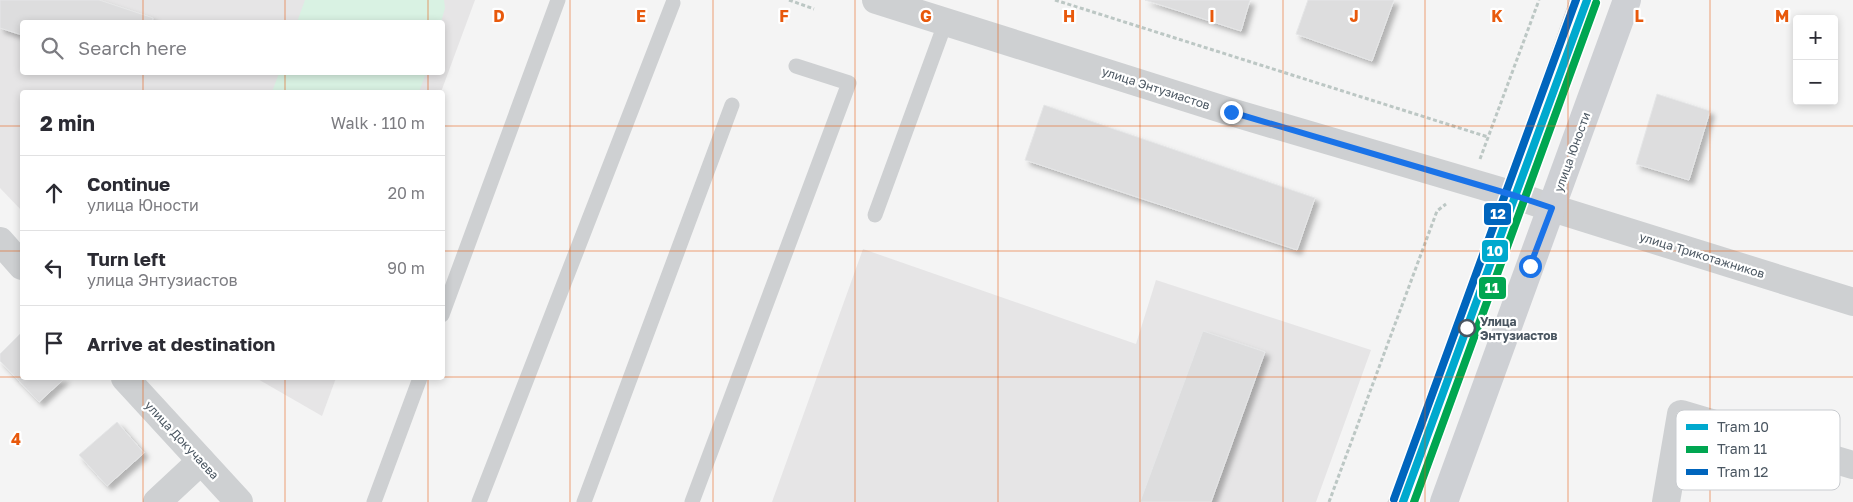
<!DOCTYPE html>
<meta charset="utf-8">
<style>
body{margin:0;font-family:"Golos Text",sans-serif;background:#f2f2f3;color:#2b2b33}
.controls{position:absolute;right:15px;top:15px;display:grid;overflow:hidden;border-radius:5px;box-shadow:0 2px 8px #0003}
.controls button{width:45px;height:45px;display:grid;place-items:center;padding:0;border:0;border-bottom:1px solid #e1e1e2;background:#fff;color:#2b2b33;font:25px sans-serif}
.stop{position:absolute;width:15px;height:15px;margin:-11px;border:4px solid #1a73e8;border-radius:50%;background:#fff}
.stop.end{background:#1a73e8;border-color:#fff;box-shadow:0 1px 5px #0008}
.list{margin:0;padding:0;list-style:none}
h2{display:flex;justify-content:space-between;align-items:center;height:65px;margin:0;padding:0 20px;font-size:21px}
h2 small{font-size:16px;font-weight:400;color:#7c7c81}
.list li{display:grid;grid-template-columns:32px 1fr auto;gap:15px;align-items:center;box-sizing:border-box;height:75px;padding:0 20px;border-top:1px solid #e1e1e2}
.list b{display:block;font-size:19px;white-space:nowrap}
.list p{margin:0;font-size:16px;white-space:nowrap;color:#7c7c81}
.list em{font-size:16px;font-style:normal;color:#7c7c81}
.icon{flex:none;width:28px;height:28px;fill:none;stroke:currentColor;stroke-width:2;stroke-linecap:round;stroke-linejoin:round}
.map{position:relative;flex:none;width:1853px;height:502px;overflow:hidden}
.search{position:absolute;background:#fff;box-shadow:0 2px 8px #0003;left:20px;top:20px;width:425px;height:55px;display:flex;align-items:center;gap:12px;box-sizing:border-box;padding:0 18px;border-radius:5px;color:#7c7c81;font-size:19px}
.panel{position:absolute;background:#fff;box-shadow:0 2px 8px #0003;left:20px;top:90px;width:425px;height:290px;border-radius:5px}
.map>svg:first-child{display:block}
.education{fill:#e6e5e6;fill-rule:evenodd}
.green{fill:#d9f2e3}
.building{fill:#ddddde;stroke:#e5e6e7;filter:url(#shadow)}
.lines{fill:none;stroke-linecap:round;stroke-linejoin:round}
.path{stroke:#bcc7c4;stroke-width:3;stroke-dasharray:4 2.5;stroke-linecap:butt}
.service{stroke:#ced0d2;stroke-width:15}
.minor{stroke:#ced0d2;stroke-width:28}
.tertiary{stroke:#ced0d2;stroke-width:28}
.secondary{stroke:#ced0d4;stroke-width:28}
.tram{stroke:#c9cacc;stroke-width:1}
.tram-1-casing{stroke:#fff;stroke-width:11}
.tram-2-casing{stroke:#fff;stroke-width:11}
.tram-3-casing{stroke:#fff;stroke-width:11}
.tram-1{stroke:#00a9ce;stroke-width:8}
.tram-2{stroke:#00a651;stroke-width:8}
.tram-3{stroke:#0065bd;stroke-width:8}
.route{stroke:#1a73e8;stroke-width:6}
.grid{fill:none;stroke:#e8590c;stroke-width:1;stroke-opacity:0.55}
.stop-dot{fill:#fff;stroke:#4a5661;stroke-width:2.5}
.labels{text-anchor:middle;dominant-baseline:central;stroke-width:4.5;stroke-linejoin:round;paint-order:stroke}
.street-label{font-size:12px;fill:#4a5661;stroke:#fff}
.stop-label{font-size:12px;font-weight:bold;fill:#4a5661;stroke:#fff;text-anchor:start}
.key{fill:#fff;stroke:#c9ccd0;stroke-width:1}
.key-label{font-size:14px;fill:#4a5661}
.grid-label{font-size:16px;text-anchor:middle;font-weight:bold;fill:#e8590c;stroke:#fff;stroke-width:4.5;stroke-linejoin:round;paint-order:stroke}
.line-badge{stroke:#fff;stroke-width:2}
.badge-label{font-size:14px;text-anchor:middle;font-weight:bold;fill:#fff}
</style>
<div class="map">
<svg width="1853" height="502" viewBox="0 0 1853 502">
<defs>
<filter id="shadow"><feDropShadow dx="4.5" dy="4.5" stdDeviation="2.5" flood-color="#0004"/></filter>
</defs>
<rect width="100%" height="100%" fill="#f4f4f4"/>
<g class="education">
<path d="M0,0H475L441,92H22V211L0,188ZM22,22H442V72H22Z"/>
<path d="M863,249L1136,344L1156,280L1371,350L1316,502H772Z"/>
<path d="M256,378H336L322,416Z"/>
</g>
<g class="green">
<path d="M305,0H444L445,8L441,22H297Z"/>
<path d="M279,73V72L426,73L419,92H272Z"/>
</g>
<g class="building">
<path d="M0,0H99L153,18L152,22H22V35L0,28Z"/>
<path d="M1145,0H1250L1241,31Z"/>
<path d="M1308,0H1394L1372,61L1296,34Z"/>
<path d="M1657,94L1710,111L1689,180L1636,164Z"/>
<path d="M1044,105L1315,198L1297,250L1025,160Z"/>
<path d="M1203,331L1265,352L1211,502H1140Z"/>
<path d="M22,332V378H65L39,402L0,361V354Z"/>
<path d="M117,422L144,453L107,486L79,455Z"/>
</g>
<g class="lines">
<g class="path">
<path d="M789,0L814,9"/>
<path d="M1055,0L1488,137"/>
<path d="M1480,159L1539,0"/>
<path d="M1329,502L1437,211L1446,204"/>
</g>
<g class="service">
<path d="M875,215L946,21"/>
<path d="M442,315L558,0"/>
<path d="M374,502L420,378"/>
<path d="M479,502L673,3"/>
<path d="M584,502L732,105"/>
<path d="M692,502L849,83L796,66"/>
</g>
<g class="minor">
<path d="M1552,208L1853,302"/>
<path d="M0,241L22,266"/>
<path d="M125,378L239,502"/>
<path d="M157,502L201,461"/>
<path d="M1666,502L1681,414L1853,465"/>
</g>
<path class="tertiary" d="M876,0L1231,112L1517,196L1552,208"/>
<path class="secondary" d="M1444,502L1627,0"/>
<path class="tram" d="M1388,502L1460,312L1570,0"/>
<g class="tram-1-casing">
<path id="tram-1" d="M1403,502L1587,0"/>
</g>
<g class="tram-2-casing">
<path id="tram-2" d="M1414,502L1596,3"/>
</g>
<g class="tram-3-casing">
<path id="tram-3" d="M1394,499L1576,0"/>
</g>
<use href="#tram-1" class="tram-1"/>
<use href="#tram-2" class="tram-2"/>
<use href="#tram-3" class="tram-3"/>
</g>
<g class="lines">
<path class="route" d="M1231,112L1516,196L1552,208L1530,266"/>
</g>
<path class="grid" d="M143,0V22M285,0V22M428,0V22M570,0V502M713,0V502M855,0V502M998,0V502M1140,0V502M1283,0V502M1425,0V502M1568,0V502M1710,0V502M143,72V92M285,72V92M428,72V92M0,126H22M442,126H1853M0,251H22M442,251H1853M0,377H22M442,377H1853M143,378V502M285,378V502M428,378V502"/>
<circle class="stop-dot" cx="1467" cy="328" r="8"/>
<g class="labels">
<g class="street-label">
<text transform="translate(1156 88) rotate(18)">улица Энтузиастов</text>
<text transform="translate(1572 152) rotate(-70)">улица Юности</text>
<text transform="translate(1702 255) rotate(17)">улица Трикотажников</text>
<text transform="translate(182 440) rotate(47)">улица Докучаева</text>
</g>
<g class="stop-label">
<text x="1480" y="321">Улица<tspan x="1480" dy="14">Энтузиастов</tspan></text>
</g>
</g>
<rect x="1676" y="410" width="164" height="80" rx="8" class="key"/>
<rect x="1686" y="424" width="22" height="6" fill="#00a9ce"/>
<rect x="1686" y="446" width="22" height="7" fill="#00a651"/>
<rect x="1686" y="469" width="22" height="6" fill="#0065bd"/>
<g class="key-label">
<text x="1717" y="432">Tram 10</text>
<text x="1717" y="454">Tram 11</text>
<text x="1717" y="477">Tram 12</text>
</g>
<g class="grid-label">
<text x="499" y="22">D</text>
<text x="641" y="22">E</text>
<text x="784" y="22">F</text>
<text x="926" y="22">G</text>
<text x="1069" y="22">H</text>
<text x="1212" y="22">I</text>
<text x="1354" y="22">J</text>
<text x="1497" y="22">K</text>
<text x="1639" y="22">L</text>
<text x="1782" y="22">M</text>
<text x="16" y="445">4</text>
</g>
<g class="line-badge">
<rect x="1483" y="202" width="29" height="24" rx="5" fill="#0065bd"/>
<rect x="1481" y="239" width="28" height="24" rx="5" fill="#00a9ce"/>
<rect x="1478" y="276" width="29" height="24" rx="5" fill="#00a651"/>
</g>
<g class="badge-label">
<text x="1498" y="219">12</text>
<text x="1495" y="256">10</text>
<text x="1492" y="293">11</text>
</g>
</svg>
<div class="controls">
<button>+</button>
<button>−</button>
</div>
<div class="stop" style="left:1530px;top:266px"></div>
<div class="stop end" style="left:1231px;top:112px"></div>
<div class="search"><svg class="icon" aria-label="search" viewBox="0 0 24 24"><circle cx="10" cy="10" r="6"/><path d="M15 15l6 6"/></svg>Search here</div>
<section class="panel">
<h2>2 min<small>Walk · 110 m</small></h2>
<ul class="list">
<li><svg class="icon" aria-label="ahead" viewBox="0 0 24 24"><path d="M12 20V5M6 11l6-6 6 6"/></svg><div><b>Continue</b><p>улица Юности</p></div><em>20 m</em></li>
<li><svg class="icon" aria-label="left" viewBox="0 0 24 24"><path d="M17 20v-9H6M10 6l-5 5 5 5"/></svg><div><b>Turn left</b><p>улица Энтузиастов</p></div><em>90 m</em></li>
<li><svg class="icon" aria-label="arrive" viewBox="0 0 24 24"><path d="M6 21V4h12l-3 4 3 4H6"/></svg><div><b>Arrive at destination</b></div></li>
</ul>
</section>
</div>
